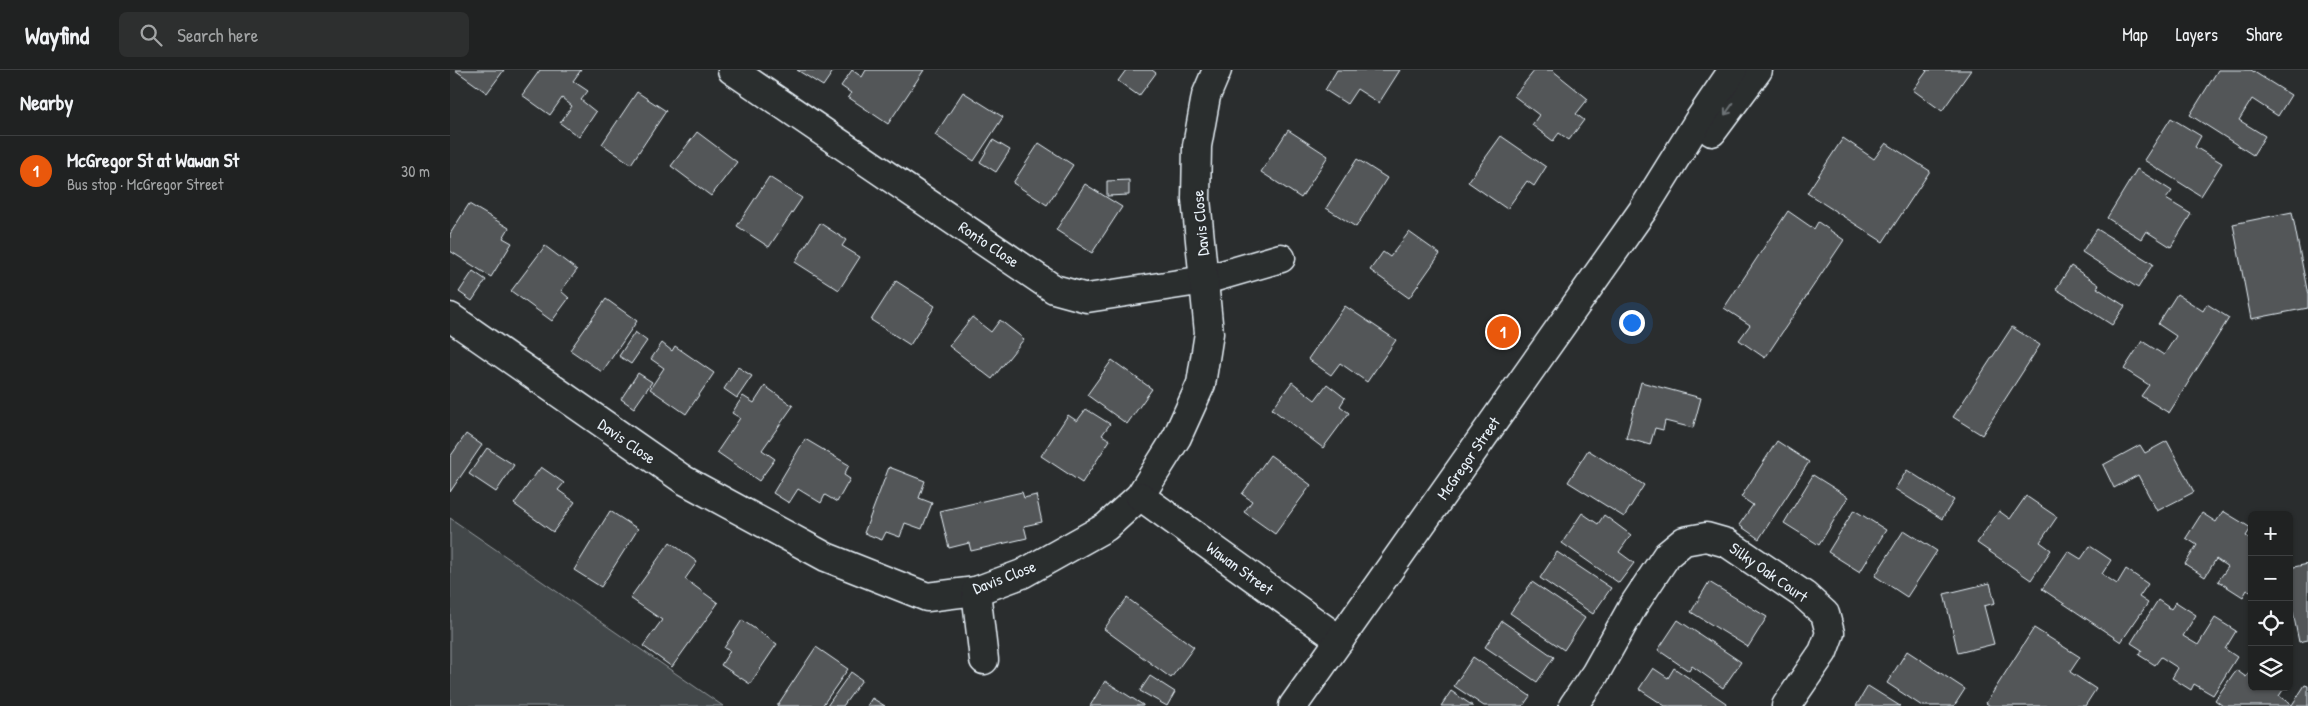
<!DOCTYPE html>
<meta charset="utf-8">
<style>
body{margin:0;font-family:"Patrick Hand",sans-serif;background:#2d2f2f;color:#f1f3f6}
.controls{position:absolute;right:15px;bottom:15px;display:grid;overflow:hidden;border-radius:8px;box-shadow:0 1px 4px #0004}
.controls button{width:45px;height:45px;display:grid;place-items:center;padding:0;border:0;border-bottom:1px solid #3d3f40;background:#202222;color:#f1f3f6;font:25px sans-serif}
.you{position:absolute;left:1181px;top:252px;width:18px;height:18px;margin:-12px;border:4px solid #fff;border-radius:50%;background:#1a73e8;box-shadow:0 0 0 8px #1a73e833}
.badge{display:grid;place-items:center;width:32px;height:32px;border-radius:50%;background:#ea580c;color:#fff;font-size:16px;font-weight:700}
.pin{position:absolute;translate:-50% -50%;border:2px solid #fff;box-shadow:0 1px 5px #0006}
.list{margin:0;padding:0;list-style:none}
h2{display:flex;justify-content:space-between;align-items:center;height:65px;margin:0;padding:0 20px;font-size:21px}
h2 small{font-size:16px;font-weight:400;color:#a2a4a5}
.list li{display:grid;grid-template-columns:32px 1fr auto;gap:15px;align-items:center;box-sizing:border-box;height:70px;padding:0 20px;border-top:1px solid #3d3f40}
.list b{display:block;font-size:19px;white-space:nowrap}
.list p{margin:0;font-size:16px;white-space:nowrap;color:#a2a4a5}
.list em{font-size:16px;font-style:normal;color:#a2a4a5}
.icon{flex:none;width:28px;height:28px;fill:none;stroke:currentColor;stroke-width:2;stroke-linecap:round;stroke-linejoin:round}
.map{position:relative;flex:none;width:1858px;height:636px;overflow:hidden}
header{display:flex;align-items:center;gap:30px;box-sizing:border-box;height:70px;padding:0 25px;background:#202222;border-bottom:1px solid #3d3f40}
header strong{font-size:24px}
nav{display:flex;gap:28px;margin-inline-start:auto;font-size:18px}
.search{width:350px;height:45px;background:#2d2f2f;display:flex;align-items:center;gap:12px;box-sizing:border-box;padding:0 18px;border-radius:8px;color:#a2a4a5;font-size:19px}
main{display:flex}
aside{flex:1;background:#202222}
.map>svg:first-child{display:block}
.green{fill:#424648;stroke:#959ca0}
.building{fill:#535759;stroke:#e8f1f8}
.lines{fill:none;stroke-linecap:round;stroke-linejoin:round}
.minor-casing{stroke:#e8f1f8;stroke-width:31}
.major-casing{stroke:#e8f1f8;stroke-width:31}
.minor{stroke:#2a2d2e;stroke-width:28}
.major{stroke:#2a2d2e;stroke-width:28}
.oneway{stroke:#6c7275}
.labels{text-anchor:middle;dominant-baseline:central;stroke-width:4;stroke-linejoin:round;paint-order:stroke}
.street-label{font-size:16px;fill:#e8f1f8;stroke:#2a2d2e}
</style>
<header>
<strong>Wayfind</strong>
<div class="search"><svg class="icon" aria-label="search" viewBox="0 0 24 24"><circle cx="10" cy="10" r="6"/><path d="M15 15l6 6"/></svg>Search here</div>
<nav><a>Map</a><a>Layers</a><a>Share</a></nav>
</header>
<main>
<aside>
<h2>Nearby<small></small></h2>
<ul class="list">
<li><span class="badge">1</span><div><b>McGregor St at Wawan St</b><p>Bus stop · McGregor Street</p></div><em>30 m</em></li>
</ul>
</aside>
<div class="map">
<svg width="1858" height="636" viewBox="0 0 1858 636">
<rect width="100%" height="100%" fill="#2a2d2e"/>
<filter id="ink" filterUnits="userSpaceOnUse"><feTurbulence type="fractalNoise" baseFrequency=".02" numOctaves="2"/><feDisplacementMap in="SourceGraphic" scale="10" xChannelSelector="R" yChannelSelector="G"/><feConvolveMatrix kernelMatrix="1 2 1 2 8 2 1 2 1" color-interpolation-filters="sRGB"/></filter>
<g filter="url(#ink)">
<path class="green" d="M0,448L273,636H0Z"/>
<g class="building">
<path d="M5,0H54L37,23Z"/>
<path d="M90,0H131L123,11L138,21L131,30L146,42L129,67L110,53L122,36L112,28L100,45L72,25Z"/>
<path d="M347,0H384L373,16Z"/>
<path d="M402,0L412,7L416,0H474L438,54L398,27L401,23L391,16Z"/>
<path d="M676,0H702L706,3L689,26L668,11Z"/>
<path d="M887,0H950L929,33L907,19L897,34L875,20Z"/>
<path d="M1085,0H1102L1138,29L1126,44L1134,50L1119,70L1109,63L1103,71L1082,55L1089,45L1064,26Z"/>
<path d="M1475,0H1521L1492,41L1463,20L1477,1Z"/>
<path d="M1768,0H1801L1841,25L1828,46L1802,29L1789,50L1815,66L1803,85L1740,45Z"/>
<path d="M187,22L216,41L181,94L152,74Z"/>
<path d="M513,22L553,47L524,91L485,65Z"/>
<path d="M1721,48L1751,66L1745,77L1772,93L1751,126L1694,90Z"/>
<path d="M838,60L878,86L851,128L811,102Z"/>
<path d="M247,62L287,92L261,126L221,96Z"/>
<path d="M1051,66L1096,97L1084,116L1077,111L1057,139L1018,112Z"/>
<path d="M1393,68L1424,89L1436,73L1480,101L1433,172L1357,123Z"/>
<path d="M543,70L560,80L546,102L530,92Z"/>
<path d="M589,73L623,95L597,135L563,113Z"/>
<path d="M907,89L937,108L906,157L876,138Z"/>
<path d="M1687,99L1722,121L1716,129L1741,144L1721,177L1696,161L1691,169L1657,148Z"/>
<path d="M319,107L352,128L319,177L287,156Z"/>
<path d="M679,110V125L657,126V111Z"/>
<path d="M635,114L672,137L642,183L606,160Z"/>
<path d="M19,134L59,158L53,168L62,173L41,207L0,181V164Z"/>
<path d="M1338,141L1364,159L1368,152L1394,170L1315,288L1289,270L1300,255L1274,238Z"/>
<path d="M1842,142L1858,225V238L1801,249L1783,154Z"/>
<path d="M370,153L396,170L392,176L410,187L389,220L345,192Z"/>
<path d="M1647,159L1703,194L1688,218L1632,182Z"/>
<path d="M959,162L990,184L959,228L920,200L933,182L940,187Z"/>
<path d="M95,176L127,200L111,221L119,228L102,251L61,221Z"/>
<path d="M1621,196L1649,215L1647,218L1675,236L1662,255L1606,219Z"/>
<path d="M23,201L36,210L22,231L9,222Z"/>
<path d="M446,211L485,236L460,275L421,250Z"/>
<path d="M1727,224L1753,241L1757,234L1779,248L1719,343L1691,326L1699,315L1674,299L1692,271L1714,285L1726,266L1708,254Z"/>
<path d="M156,229L187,251L152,302L120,280Z"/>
<path d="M895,236L946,270L917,312L890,293L881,305L858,289Z"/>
<path d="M522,247L541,262L550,250L574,269L542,309L499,276Z"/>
<path d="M1562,257L1590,275L1532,365L1503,347Z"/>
<path d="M185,262L197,271L181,294L169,286Z"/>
<path d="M212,273L222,281L225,276L264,303L236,344L200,319L214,298L201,289Z"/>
<path d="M662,290L702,319L677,354L637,325Z"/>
<path d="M288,297L302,306L287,328L274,319Z"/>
<path d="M188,303L202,312L184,338L171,329Z"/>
<path d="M842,312L865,330L877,314L895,328L890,336L899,343L873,378L822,339Z"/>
<path d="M1191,312L1251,328L1243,358L1215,351L1213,360L1205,358L1200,375L1176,368Z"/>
<path d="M315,316L343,336L312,380L325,389L309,411L267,382L290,348L282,343L293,326L304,333Z"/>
<path d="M636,339L660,354L652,365L660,370L632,413L591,386L618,345L627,351Z"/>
<path d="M16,364L32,375L0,422V387Z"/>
<path d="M355,369L399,395L394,405L400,409L387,432L375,425L371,433L348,419L339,433L323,423Z"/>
<path d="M1327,371L1359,392L1309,469L1289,455L1303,435L1291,427Z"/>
<path d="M1717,371L1744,422L1707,441L1688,405L1664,418L1653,395L1690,375L1695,383Z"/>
<path d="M37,378L64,395L46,422L19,404Z"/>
<path d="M1138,380L1194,415L1174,447L1118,412Z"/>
<path d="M820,385L861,415L825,464L794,442L802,431L792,424Z"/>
<path d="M91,397L114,413L108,420L125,432L103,462L64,434Z"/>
<path d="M439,397L475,411L469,428L482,433L472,459L455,453L450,467L436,462L432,470L414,463Z"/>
<path d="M1457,400L1504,430L1492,449L1445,419Z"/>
<path d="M1363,405L1398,427L1369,475L1334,453Z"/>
<path d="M572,422L574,428L586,425L592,452L574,456L577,468L521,481L519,473L499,478L490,441Z"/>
<path d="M1576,426L1607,447L1590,472L1601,480L1581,510L1527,473L1549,441L1560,449Z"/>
<path d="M1404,440L1436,460L1410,502L1378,482Z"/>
<path d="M160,441L188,459L151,517L124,500Z"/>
<path d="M1773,441L1801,458L1796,466L1802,470V523L1797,520L1793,527L1768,511L1778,497L1766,489L1755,507L1735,494L1747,475L1736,468L1752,443L1766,452Z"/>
<path d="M1132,443L1148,454L1154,445L1181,465L1169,482L1184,493L1169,513L1112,473Z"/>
<path d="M1454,460L1487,481L1457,527L1425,506Z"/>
<path d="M220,472L247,492L235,509L268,533L222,597L193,576L212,550L180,528Z"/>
<path d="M1640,476L1661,490L1652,504L1667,514L1676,499L1698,514L1689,527L1698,533L1671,572L1592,519L1618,481L1631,489Z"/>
<path d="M1107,482L1161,518L1143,544L1090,508Z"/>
<path d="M1858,494V570L1849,572L1839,523V498Z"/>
<path d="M1082,512L1135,548L1114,580L1060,543Z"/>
<path d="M1259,512L1317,547L1298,577L1241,542Z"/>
<path d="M1540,513L1545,533L1534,536L1544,574L1508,583L1494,524Z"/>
<path d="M677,528L744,577L721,608L654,559Z"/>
<path d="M1708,530L1721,539L1726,532L1746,545L1733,566L1748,575L1765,548L1786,561L1775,579L1787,587L1763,625L1744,614L1741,620L1722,608L1728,598L1711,587L1705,595L1689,585L1692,580L1681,573Z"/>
<path d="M292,550L327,574L300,614L271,595L280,581L274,578Z"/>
<path d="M1228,550L1291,592L1273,618L1242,596L1239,601L1208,580Z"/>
<path d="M1052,551L1104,587L1087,612L1035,577Z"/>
<path d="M1584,558L1630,587L1620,602L1646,619L1635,636H1540L1536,633Z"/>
<path d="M366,577L398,599L372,636H327Z"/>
<path d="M1457,581L1515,619L1504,636H1472L1437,613Z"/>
<path d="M1023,587L1080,626L1073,636H1034L1004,616Z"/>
<path d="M1203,598L1218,608L1224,598L1276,633L1275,636H1215L1189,619Z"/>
<path d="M1802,599V617H1835L1829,626L1842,635L1855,615L1858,616V636H1773L1765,630L1786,600L1796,607Z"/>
<path d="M401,602L412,610L393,636H377Z"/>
<path d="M700,606L725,622L717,636L690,621Z"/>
<path d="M655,611L693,635V636H640Z"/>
<path d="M1418,616L1450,636H1406Z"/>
<path d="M1001,621L1023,636H991Z"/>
<path d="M422,628L435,636H417Z"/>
</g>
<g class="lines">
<g class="minor-casing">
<g id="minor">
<path d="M282,0L604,219L637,228L755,210L831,188"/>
<path d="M0,247L234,410L376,487L477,527L526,521L572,504L656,457L690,426L727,367L751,314L759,263L746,129L747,76L756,26L767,0"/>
<path d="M690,426L890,570"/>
<path d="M526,521L534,590"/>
<path d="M1123,636L1145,604L1183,536L1217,485L1234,471L1256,467L1277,473L1354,525L1375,544L1380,563L1373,582L1336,636"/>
</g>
</g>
<g class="major-casing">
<g id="major">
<path d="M1262,62L1308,0"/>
<path d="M843,636L1193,140L1249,50L1283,0"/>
</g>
</g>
<use href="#minor" class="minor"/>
<use href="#major" class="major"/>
</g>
<defs><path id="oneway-shaft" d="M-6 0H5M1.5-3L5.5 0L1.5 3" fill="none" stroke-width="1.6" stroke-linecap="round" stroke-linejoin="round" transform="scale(1.25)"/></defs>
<use class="oneway" href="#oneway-shaft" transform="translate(1279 39) rotate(126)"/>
</g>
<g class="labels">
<g class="street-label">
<text transform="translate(750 153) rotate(-95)">Davis Close</text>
<text transform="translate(539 174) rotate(34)">Ronto Close</text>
<text transform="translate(177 371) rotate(35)">Davis Close</text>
<text transform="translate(1018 388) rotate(-55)">McGregor Street</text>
<text transform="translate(790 498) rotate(36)">Wawan Street</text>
<text transform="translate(1319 502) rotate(35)">Silky Oak Court</text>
<text transform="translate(554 507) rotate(-21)">Davis Close</text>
</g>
</g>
</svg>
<div class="controls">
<button>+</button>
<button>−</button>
<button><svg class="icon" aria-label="locate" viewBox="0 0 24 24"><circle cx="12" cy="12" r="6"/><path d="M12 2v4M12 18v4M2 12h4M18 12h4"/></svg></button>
<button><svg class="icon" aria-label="layers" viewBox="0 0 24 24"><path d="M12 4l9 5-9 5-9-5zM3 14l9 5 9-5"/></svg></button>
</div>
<div class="you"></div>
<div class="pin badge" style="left:1053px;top:262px">1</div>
</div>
</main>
